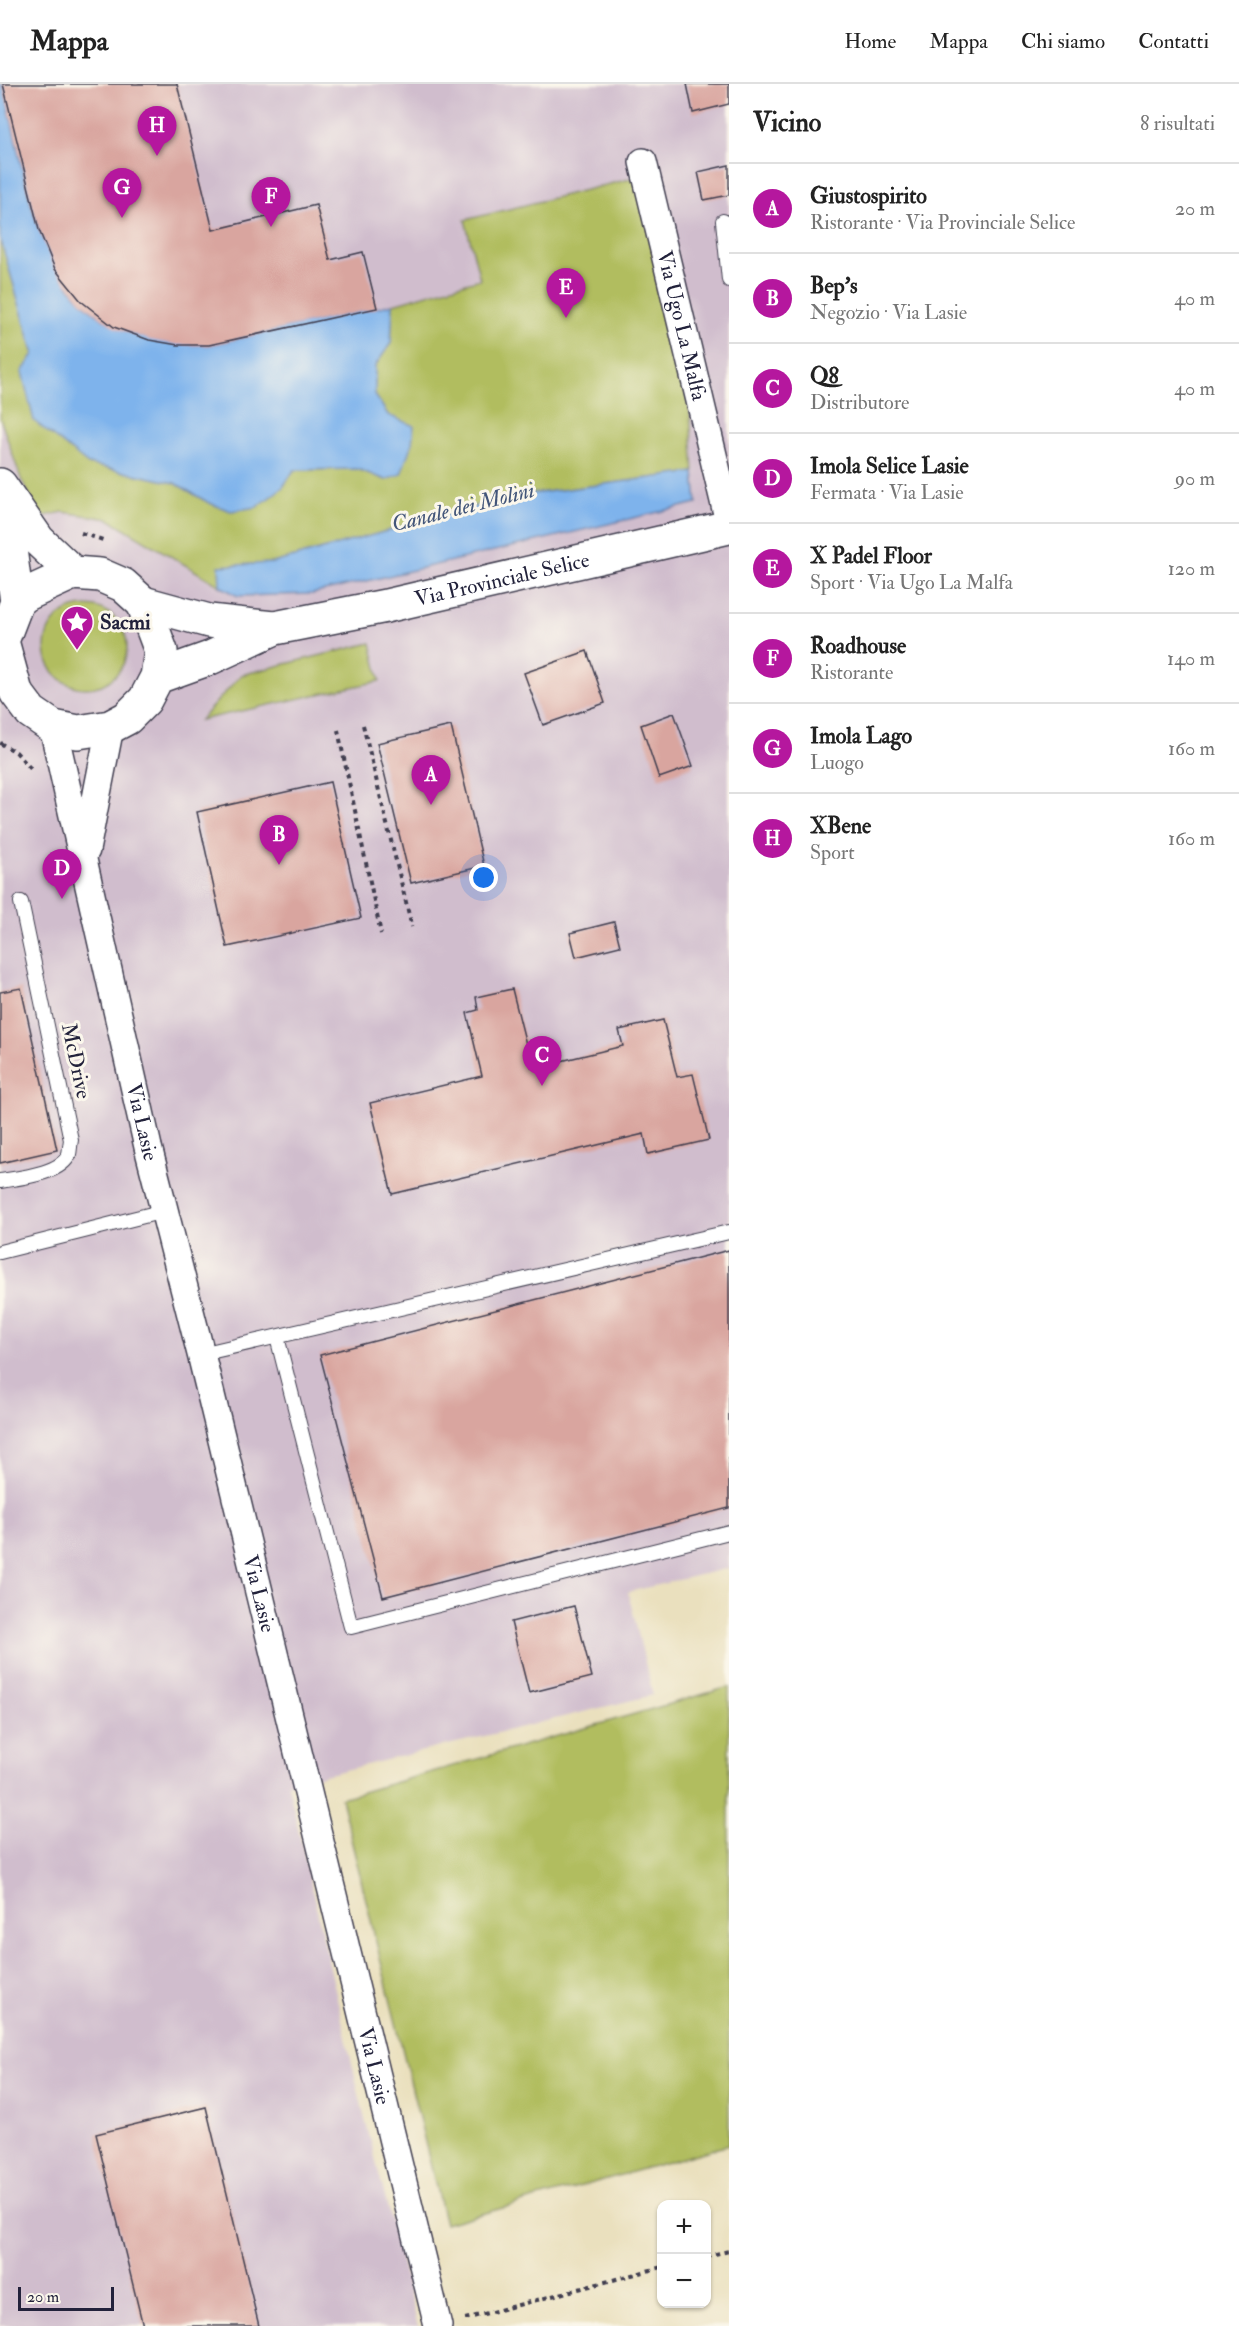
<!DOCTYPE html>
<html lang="it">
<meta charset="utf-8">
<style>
body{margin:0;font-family:"IM FELL Double Pica",serif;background:#f6f6f6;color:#222}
.controls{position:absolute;right:18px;bottom:18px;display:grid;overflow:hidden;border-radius:12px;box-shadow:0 2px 4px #0004}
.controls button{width:54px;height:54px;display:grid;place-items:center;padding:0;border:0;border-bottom:2px solid #e0e0e0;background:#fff;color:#222;font:30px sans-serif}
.scale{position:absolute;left:18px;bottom:15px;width:96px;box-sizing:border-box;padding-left:6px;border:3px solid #22223b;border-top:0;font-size:16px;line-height:21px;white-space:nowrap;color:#22223b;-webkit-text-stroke:4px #fbf7ec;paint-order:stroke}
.you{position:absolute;left:484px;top:794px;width:21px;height:21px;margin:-15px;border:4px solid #fff;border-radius:50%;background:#1a73e8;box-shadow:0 0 0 9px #1a73e833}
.badge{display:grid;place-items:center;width:39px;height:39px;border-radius:50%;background:#b5179e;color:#fff;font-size:20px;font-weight:700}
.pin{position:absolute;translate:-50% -50px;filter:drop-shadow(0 2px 3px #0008)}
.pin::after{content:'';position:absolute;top:32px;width:21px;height:18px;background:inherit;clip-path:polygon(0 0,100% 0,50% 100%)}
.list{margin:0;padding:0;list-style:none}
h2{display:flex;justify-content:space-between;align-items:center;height:78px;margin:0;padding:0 24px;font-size:26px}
h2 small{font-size:20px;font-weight:400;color:#767676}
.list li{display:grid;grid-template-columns:39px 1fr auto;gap:18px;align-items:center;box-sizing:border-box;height:90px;padding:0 24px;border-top:2px solid #e0e0e0}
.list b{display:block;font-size:22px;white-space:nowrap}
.list p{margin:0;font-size:20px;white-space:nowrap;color:#767676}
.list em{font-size:20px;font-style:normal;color:#767676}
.map{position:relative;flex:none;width:729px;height:2242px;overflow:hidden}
header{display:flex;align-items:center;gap:36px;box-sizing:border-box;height:84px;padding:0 30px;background:#fff;border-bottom:2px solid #e0e0e0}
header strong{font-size:28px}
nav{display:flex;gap:33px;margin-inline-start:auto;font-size:21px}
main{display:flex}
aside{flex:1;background:#fff}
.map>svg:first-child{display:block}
.industrial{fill:#d0bdcd}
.green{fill:#b1bd5f;stroke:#6a704d;stroke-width:1.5}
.water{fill:#7eb3ec;stroke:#506a94;stroke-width:1.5}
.building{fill:#d9a59f}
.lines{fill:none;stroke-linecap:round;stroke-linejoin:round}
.service-casing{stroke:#403e4f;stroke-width:16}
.minor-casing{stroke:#403e4f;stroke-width:30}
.tertiary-casing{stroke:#403e4f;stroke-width:36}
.primary-casing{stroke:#403e4f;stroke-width:36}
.path{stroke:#403e4f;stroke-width:4;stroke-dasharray:4.5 4.5;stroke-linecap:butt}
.service{stroke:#fff;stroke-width:14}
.minor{stroke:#fff;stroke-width:27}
.tertiary{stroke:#fff;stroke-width:33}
.primary{stroke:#fff;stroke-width:33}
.labels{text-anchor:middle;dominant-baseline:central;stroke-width:6;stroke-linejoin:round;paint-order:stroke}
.street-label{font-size:21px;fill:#22223b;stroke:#fbf7ec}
.poi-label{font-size:21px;font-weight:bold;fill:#22223b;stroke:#fbf7ec;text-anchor:start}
.water-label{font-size:22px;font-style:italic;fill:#425579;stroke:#fbf7ec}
</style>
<header>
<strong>Mappa</strong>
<nav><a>Home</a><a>Mappa</a><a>Chi siamo</a><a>Contatti</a></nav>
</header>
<main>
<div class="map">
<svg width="729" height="2242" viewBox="0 0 729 2242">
<rect width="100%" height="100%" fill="#fbf7ec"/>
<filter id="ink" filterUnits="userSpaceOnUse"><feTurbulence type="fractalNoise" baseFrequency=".0167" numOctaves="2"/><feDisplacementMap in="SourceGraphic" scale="12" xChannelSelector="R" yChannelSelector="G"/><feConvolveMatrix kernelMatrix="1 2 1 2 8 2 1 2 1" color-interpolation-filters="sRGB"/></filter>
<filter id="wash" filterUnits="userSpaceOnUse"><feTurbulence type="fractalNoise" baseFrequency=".008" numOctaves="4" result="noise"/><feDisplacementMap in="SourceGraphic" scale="24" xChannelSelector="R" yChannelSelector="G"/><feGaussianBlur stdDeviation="1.35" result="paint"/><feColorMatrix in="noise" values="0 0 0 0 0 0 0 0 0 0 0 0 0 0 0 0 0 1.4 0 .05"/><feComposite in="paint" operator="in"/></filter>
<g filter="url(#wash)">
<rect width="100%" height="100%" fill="#eae0be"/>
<path class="industrial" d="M0,0H729V1484L628,1508L653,1611L288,1700L361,2019L418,2242H0Z"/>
<g class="green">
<path d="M638,93L690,328L694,388L509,413L273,479L220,482V502L109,435L63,428L41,433L21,395L0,334V154L34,270L88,380L175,399L209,419L283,403L294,386L357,385L386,396L388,331L375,311V282L391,259L393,220L480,195L465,136Z"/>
<circle cx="86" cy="563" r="41"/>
<path d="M371,559L380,597L200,636L241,591Z"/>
<path d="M729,1603V2061L445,2140L341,1714Z"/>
</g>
<g class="water">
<path d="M0,0H3C34,129 40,263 209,261L393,220L391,259L375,282V311L388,331L414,342L412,359L401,390L386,396L357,385L294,386L283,403L257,423L231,427L209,419L175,399L88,380L34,337L22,288L34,270L0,154Z"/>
<path d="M694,388L697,419L312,510L238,512L220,502L219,482L273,479L509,413Z"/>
</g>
<g id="blocks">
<g class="building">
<path d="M3,0H177L213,146L316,121L330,176L363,168L377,224L209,261H178L149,256L114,243L81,217L55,185L39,146Z"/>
<path d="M687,0H729V20L693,29Z"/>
<path d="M729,81V111L704,116L698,88Z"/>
<path d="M587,567L605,619L543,641L524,589Z"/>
<path d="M674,629L693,682L659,694L641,641Z"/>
<path d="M451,642L484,782L411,799L377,659Z"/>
<path d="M330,698L361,834L227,863L197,728Z"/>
<path d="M614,838L620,862L576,873L570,849Z"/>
<path d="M21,904L57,1066L0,1079V908Z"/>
<path d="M512,905L532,984L623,962L619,946L663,936L677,993L693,990L709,1056L648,1070L644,1050L392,1110L370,1019L482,992L467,929L478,926L476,913Z"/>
<path d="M729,1166V1424L383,1513L320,1271Z"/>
<path d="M574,1522L592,1593L529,1609L511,1538Z"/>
<path d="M206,2023L259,2242H143L96,2050Z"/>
</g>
</g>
</g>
<g filter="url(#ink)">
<use href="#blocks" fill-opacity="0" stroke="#403e4f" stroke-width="1.5"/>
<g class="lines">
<g class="service-casing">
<g id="service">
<path d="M723,137L729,196"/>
<path d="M0,1097C18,1094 62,1090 69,1070C70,1066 70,1060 71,1056L21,818"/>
<path d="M0,1168L164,1127"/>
<path d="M277,1253L351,1543L729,1448"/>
<path d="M201,1270L729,1148"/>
</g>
</g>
<g class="minor-casing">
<g id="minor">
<path id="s1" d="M643,78L729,438"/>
<path id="s2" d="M53,643L148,1063L201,1270L438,2242"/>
<path d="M86,766L110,643"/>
</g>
</g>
<g class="tertiary-casing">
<g id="tertiary">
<path d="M0,401L38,456L73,489"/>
<path d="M0,428L10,465L17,518"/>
</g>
</g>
<g class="primary-casing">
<g id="primary">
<path d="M143,519L209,537L273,544"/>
<path id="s3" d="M157,593L161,567L143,519L123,501L100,491L73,489L25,511L17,518L2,557L16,608L31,628L53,643L78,648L110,643L127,634L145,616L157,593L210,574L275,544L386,522L729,443"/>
</g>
</g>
<g class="path">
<path d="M81,449L103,456"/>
<path d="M363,641L412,843"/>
<path d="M338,646L381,850"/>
<path d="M0,659L16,668L31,685"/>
<path d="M706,2172L729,2167"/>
<path d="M465,2235L662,2183"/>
</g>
<use href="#service" class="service"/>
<use href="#minor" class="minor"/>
<use href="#tertiary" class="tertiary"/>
<use href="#primary" class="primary"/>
</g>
</g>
<defs>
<g id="sight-pin" transform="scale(1.725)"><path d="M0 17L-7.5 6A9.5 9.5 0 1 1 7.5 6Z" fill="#b5179e" stroke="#fbf7ec"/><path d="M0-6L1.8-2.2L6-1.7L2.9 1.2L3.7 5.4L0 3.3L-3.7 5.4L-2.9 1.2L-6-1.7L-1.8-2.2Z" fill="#fff"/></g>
</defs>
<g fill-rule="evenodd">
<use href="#sight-pin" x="77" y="538"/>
</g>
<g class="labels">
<g class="street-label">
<text stroke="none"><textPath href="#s1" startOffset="168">Via Ugo La Malfa</textPath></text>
<text stroke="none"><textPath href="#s3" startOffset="855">Via Provinciale Selice</textPath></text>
<text transform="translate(76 977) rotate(78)">McDrive</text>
<text stroke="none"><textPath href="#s2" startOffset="405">Via Lasie</textPath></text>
<text stroke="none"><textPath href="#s2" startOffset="891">Via Lasie</textPath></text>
<text stroke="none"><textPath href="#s2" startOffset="1377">Via Lasie</textPath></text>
</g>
<g class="poi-label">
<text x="100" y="538">Sacmi</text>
</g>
<g class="water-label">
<text transform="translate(463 423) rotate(-14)">Canale dei Molini</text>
</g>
</g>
</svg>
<div class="controls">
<button>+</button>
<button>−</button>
</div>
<div class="scale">20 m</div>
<div class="you"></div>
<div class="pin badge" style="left:431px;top:721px">A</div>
<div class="pin badge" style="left:279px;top:781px">B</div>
<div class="pin badge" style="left:542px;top:1002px">C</div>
<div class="pin badge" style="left:62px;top:815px">D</div>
<div class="pin badge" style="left:566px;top:234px">E</div>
<div class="pin badge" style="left:271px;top:143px">F</div>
<div class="pin badge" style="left:122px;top:134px">G</div>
<div class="pin badge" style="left:157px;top:72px">H</div>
</div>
<aside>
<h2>Vicino<small>8 risultati</small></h2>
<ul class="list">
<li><span class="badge">A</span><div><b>Giustospirito</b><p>Ristorante · Via Provinciale Selice</p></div><em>20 m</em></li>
<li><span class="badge">B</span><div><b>Bep's</b><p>Negozio · Via Lasie</p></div><em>40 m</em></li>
<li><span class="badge">C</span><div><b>Q8</b><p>Distributore</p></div><em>40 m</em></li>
<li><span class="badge">D</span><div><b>Imola Selice Lasie</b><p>Fermata · Via Lasie</p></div><em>90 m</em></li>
<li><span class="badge">E</span><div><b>X Padel Floor</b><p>Sport · Via Ugo La Malfa</p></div><em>120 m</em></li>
<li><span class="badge">F</span><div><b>Roadhouse</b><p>Ristorante</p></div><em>140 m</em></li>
<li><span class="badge">G</span><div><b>Imola Lago</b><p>Luogo</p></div><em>160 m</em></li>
<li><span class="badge">H</span><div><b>XBene</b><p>Sport</p></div><em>160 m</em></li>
</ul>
</aside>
</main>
